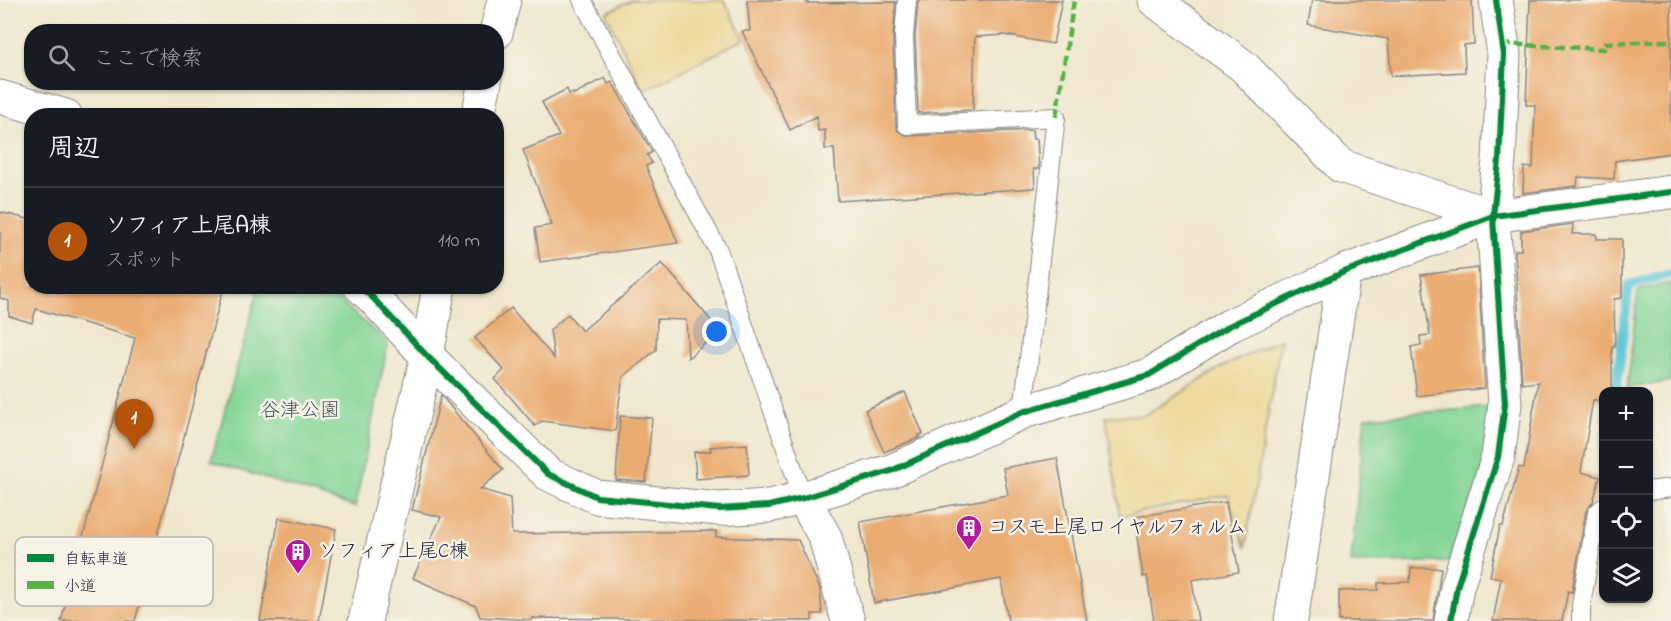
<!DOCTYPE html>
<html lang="ja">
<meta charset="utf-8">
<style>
body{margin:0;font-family:"Indie Flower","Klee One",sans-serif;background:#20242c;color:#f1f3f6}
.controls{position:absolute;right:18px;bottom:18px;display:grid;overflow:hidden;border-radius:12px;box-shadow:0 2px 4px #0004}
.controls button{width:54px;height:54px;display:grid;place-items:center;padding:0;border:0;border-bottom:2px solid #363941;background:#171b24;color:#f1f3f6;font:30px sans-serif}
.you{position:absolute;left:717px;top:332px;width:21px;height:21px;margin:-15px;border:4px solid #fff;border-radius:50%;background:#1a73e8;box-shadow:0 0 0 9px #1a73e833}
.badge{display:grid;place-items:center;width:39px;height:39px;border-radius:50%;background:#b45309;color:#fff;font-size:20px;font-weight:700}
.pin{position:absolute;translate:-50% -50px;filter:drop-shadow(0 2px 3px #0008)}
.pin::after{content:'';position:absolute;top:32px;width:21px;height:18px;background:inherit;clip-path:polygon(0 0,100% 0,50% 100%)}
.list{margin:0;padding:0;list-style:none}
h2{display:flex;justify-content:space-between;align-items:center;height:78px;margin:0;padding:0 24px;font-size:26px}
h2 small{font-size:20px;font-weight:400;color:#9ea1a6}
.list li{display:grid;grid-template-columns:39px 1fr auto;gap:18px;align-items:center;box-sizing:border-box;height:108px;padding:0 24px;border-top:2px solid #363941}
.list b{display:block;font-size:22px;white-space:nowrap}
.list p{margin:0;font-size:20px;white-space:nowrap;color:#9ea1a6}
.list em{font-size:20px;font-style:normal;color:#9ea1a6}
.icon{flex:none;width:33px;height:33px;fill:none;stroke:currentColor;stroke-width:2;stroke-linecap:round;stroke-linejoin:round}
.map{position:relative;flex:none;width:1671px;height:621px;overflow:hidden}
.search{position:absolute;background:#171b24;box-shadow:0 2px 4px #0004;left:24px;top:24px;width:480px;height:66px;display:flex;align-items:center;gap:15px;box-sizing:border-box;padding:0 21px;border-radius:24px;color:#9ea1a6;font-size:22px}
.panel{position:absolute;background:#171b24;box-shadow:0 2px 4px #0004;left:24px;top:108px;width:480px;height:186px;border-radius:24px}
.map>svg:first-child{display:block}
.green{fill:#83d596;stroke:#527c68;stroke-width:1.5}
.sand{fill:#eeda9e;stroke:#887e6c;stroke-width:1.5}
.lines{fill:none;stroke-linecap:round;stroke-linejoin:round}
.stream{stroke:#5ec8d8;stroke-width:10}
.building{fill:#eaac71}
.service-casing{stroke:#888584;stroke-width:20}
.minor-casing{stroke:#888584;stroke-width:35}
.tertiary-casing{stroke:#888584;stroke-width:35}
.service{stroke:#fff;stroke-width:18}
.minor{stroke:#fff;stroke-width:33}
.tertiary{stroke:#fff;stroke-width:33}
.quiet{stroke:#55b146;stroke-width:4.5;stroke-dasharray:9 4.5;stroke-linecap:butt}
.cycleway-casing{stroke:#f7f3e8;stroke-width:10}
.cycleway{stroke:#00873e;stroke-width:6}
.labels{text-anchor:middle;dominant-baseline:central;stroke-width:5;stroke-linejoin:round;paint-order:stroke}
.park-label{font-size:20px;fill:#3f5856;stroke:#f7f3e8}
.poi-label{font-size:20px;fill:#22223b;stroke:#f7f3e8;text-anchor:start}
.key{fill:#f7f3e8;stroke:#b7b4b4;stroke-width:1.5}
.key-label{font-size:16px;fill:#22223b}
</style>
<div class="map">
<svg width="1671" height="621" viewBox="0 0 1671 621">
<rect width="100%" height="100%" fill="#f7f3e8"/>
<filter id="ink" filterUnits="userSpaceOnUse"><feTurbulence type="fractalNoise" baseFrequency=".0167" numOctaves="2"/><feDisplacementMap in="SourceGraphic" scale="12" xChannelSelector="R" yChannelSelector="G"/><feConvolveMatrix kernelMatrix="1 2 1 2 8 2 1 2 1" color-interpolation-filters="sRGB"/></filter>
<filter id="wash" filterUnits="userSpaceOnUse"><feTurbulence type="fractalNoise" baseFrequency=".008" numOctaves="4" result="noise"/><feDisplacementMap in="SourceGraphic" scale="24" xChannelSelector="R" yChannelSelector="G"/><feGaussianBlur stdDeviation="1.35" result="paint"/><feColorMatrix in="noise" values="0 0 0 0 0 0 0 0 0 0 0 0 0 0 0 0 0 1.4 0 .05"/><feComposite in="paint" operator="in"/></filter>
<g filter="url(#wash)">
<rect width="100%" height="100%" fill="#efe8ce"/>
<g class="green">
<path d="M1671,283V381L1627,388L1638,290Z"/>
<path d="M259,287H324L388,343L355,507L211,461Z"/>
<path d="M1492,407L1485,464L1448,562L1351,563L1365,417Z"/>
</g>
<g class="sand">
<path d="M631,0H724L744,39L643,91L606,13Z"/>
<path d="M1281,339L1245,548L1228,495L1120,516L1106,416L1145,415L1222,367Z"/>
</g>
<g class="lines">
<path class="stream" d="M1616,392L1629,285L1671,274"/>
</g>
<g id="blocks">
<g class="building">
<path d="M747,0H806L807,3L896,2L893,36L896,125L898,131L908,136L1032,130L1033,139H1037L1039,169H1034L1035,188L838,201L834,149H825V130L818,131L817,116L790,130L742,31H750Z"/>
<path d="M923,0H1062L1053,44L1004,35L975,37L973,110L918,113L915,36L918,1Z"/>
<path d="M1312,0H1472L1474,44L1464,45L1465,72L1391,76L1388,39L1308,25Z"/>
<path d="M1530,0H1671V153L1615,161L1614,179L1578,177L1577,186L1523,193L1524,167L1533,168L1535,105H1526Z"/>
<path d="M605,78L608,84L612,82L652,152L647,155L652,163L646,166L678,243L540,262L535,228L552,225L523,150L559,136L542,102L567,89L569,94L573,93L574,94Z"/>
<path d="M0,212L32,220V286H224L135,621H61L135,338L36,309L32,323L9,316V301L0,298Z"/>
<path d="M1573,224L1572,234H1596L1597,239H1622V298L1614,299L1615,346H1612V392H1604V400H1593L1581,472L1600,477L1593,502L1586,511L1572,592L1568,591L1562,621H1493L1501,578L1490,576L1500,526H1503L1519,467L1524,468L1538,382L1522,384L1515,250H1521V231Z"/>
<path d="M662,263L720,331L688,358L686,320L657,319L656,350L623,377L615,431L542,421L535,426L495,379L504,370L475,338L511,308L554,358L550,330L568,314L582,331Z"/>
<path d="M1478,268L1485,388L1417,396L1411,347L1421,345L1420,336L1430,335L1421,275Z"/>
<path d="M905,392L923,434L919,435L920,437L884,452L865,410Z"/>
<path d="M441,395L503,470L480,489L510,498L512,534L716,531V537L798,540L820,589L822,614H812V621L532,618V620L480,617L476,606L413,578L441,517L412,510Z"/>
<path d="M620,416L652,418L646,482L616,480Z"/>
<path d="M747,444L749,475L696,479L694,452L711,451L710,447Z"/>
<path d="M1057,458L1087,621H1008L1001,579L874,603L860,522L1008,495L1003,468Z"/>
<path d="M1226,502L1239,572L1192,580L1198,621H1154L1147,576L1143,577L1134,517Z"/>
<path d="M279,518L336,529L319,621H260Z"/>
<path d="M1411,568H1441L1433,621H1339V591L1378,590V583L1410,582Z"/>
</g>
</g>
</g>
<g filter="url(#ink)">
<use href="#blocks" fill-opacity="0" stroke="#888584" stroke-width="1.5"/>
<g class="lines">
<g class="service-casing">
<g id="service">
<path d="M582,0L718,250L803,498"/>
<path d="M907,0L904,36L907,125L1056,117L1023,412"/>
<path d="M1648,491L1671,488"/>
<path d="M1581,621V605L1597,513L1604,507"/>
</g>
</g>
<g class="minor-casing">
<g id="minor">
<path d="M1154,0L1243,66L1341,166L1493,216"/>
<path d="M496,33L504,0"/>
<path d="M0,97L66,116"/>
<path d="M478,116L485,82"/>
<path d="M360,286L373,298L427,356L548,474L597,497L719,509L769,506L803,498L891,471L1023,412L1149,375L1229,326L1344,272L1493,216L1671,192"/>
<path d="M803,498L825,537L848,621"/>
<path d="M365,621L427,356L439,286"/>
<path d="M1451,621L1457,587L1498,457L1505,404L1493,216L1499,160L1504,54L1496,0"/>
</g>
</g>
<g class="tertiary-casing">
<path id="tertiary" d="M1291,621L1344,272"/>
</g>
<use href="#service" class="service"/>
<use href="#minor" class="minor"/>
<use href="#tertiary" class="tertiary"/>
<g class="quiet">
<path d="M1502,44L1604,49L1605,43L1671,41"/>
<path d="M1056,117L1074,0"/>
</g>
<g class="cycleway-casing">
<g id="cycleway">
<path d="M360,286L373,298L427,356L548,474L597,497L719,509L769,506L803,498L891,471L1023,412L1149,375L1229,326L1344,272L1493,216L1671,192"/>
<path d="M1451,621L1457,587L1498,457L1505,404L1493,216L1499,160L1504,54L1496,0"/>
</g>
</g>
<use href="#cycleway" class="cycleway"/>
</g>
</g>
<defs>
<g id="building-pin" transform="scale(1.35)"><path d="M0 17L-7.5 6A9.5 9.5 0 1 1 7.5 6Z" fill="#b5179e" stroke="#f7f3e8"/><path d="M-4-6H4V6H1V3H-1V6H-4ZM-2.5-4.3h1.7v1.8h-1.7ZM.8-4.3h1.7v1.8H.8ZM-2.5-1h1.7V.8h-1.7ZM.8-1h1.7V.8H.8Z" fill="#fff"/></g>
</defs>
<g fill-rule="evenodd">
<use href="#building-pin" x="969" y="528"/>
<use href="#building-pin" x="298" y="552"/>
</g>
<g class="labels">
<g class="park-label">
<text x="300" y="411">谷津公園</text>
</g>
<g class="poi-label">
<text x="988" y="528">コスモ上尾ロイヤルフォルム</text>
<text x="318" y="552">ソフィア上尾C棟</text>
</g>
</g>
<rect x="15" y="537" width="198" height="69" rx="9" class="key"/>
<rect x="27" y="554" width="27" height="8" fill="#00873e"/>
<rect x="27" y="581" width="27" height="8" fill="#55b146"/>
<g class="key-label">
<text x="64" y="564">自転車道</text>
<text x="64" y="591">小道</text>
</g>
</svg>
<div class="controls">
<button>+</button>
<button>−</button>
<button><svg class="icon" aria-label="locate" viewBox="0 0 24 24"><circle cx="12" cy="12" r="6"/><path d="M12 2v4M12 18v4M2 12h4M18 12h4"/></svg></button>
<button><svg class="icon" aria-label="layers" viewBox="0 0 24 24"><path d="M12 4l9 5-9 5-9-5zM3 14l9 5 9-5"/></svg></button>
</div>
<div class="you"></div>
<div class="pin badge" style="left:134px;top:449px">1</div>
<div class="search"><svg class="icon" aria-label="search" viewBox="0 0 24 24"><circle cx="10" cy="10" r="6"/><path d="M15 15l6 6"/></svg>ここで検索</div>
<section class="panel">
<h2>周辺<small></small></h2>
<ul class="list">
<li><span class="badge">1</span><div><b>ソフィア上尾A棟</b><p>スポット</p></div><em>110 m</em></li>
</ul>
</section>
</div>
